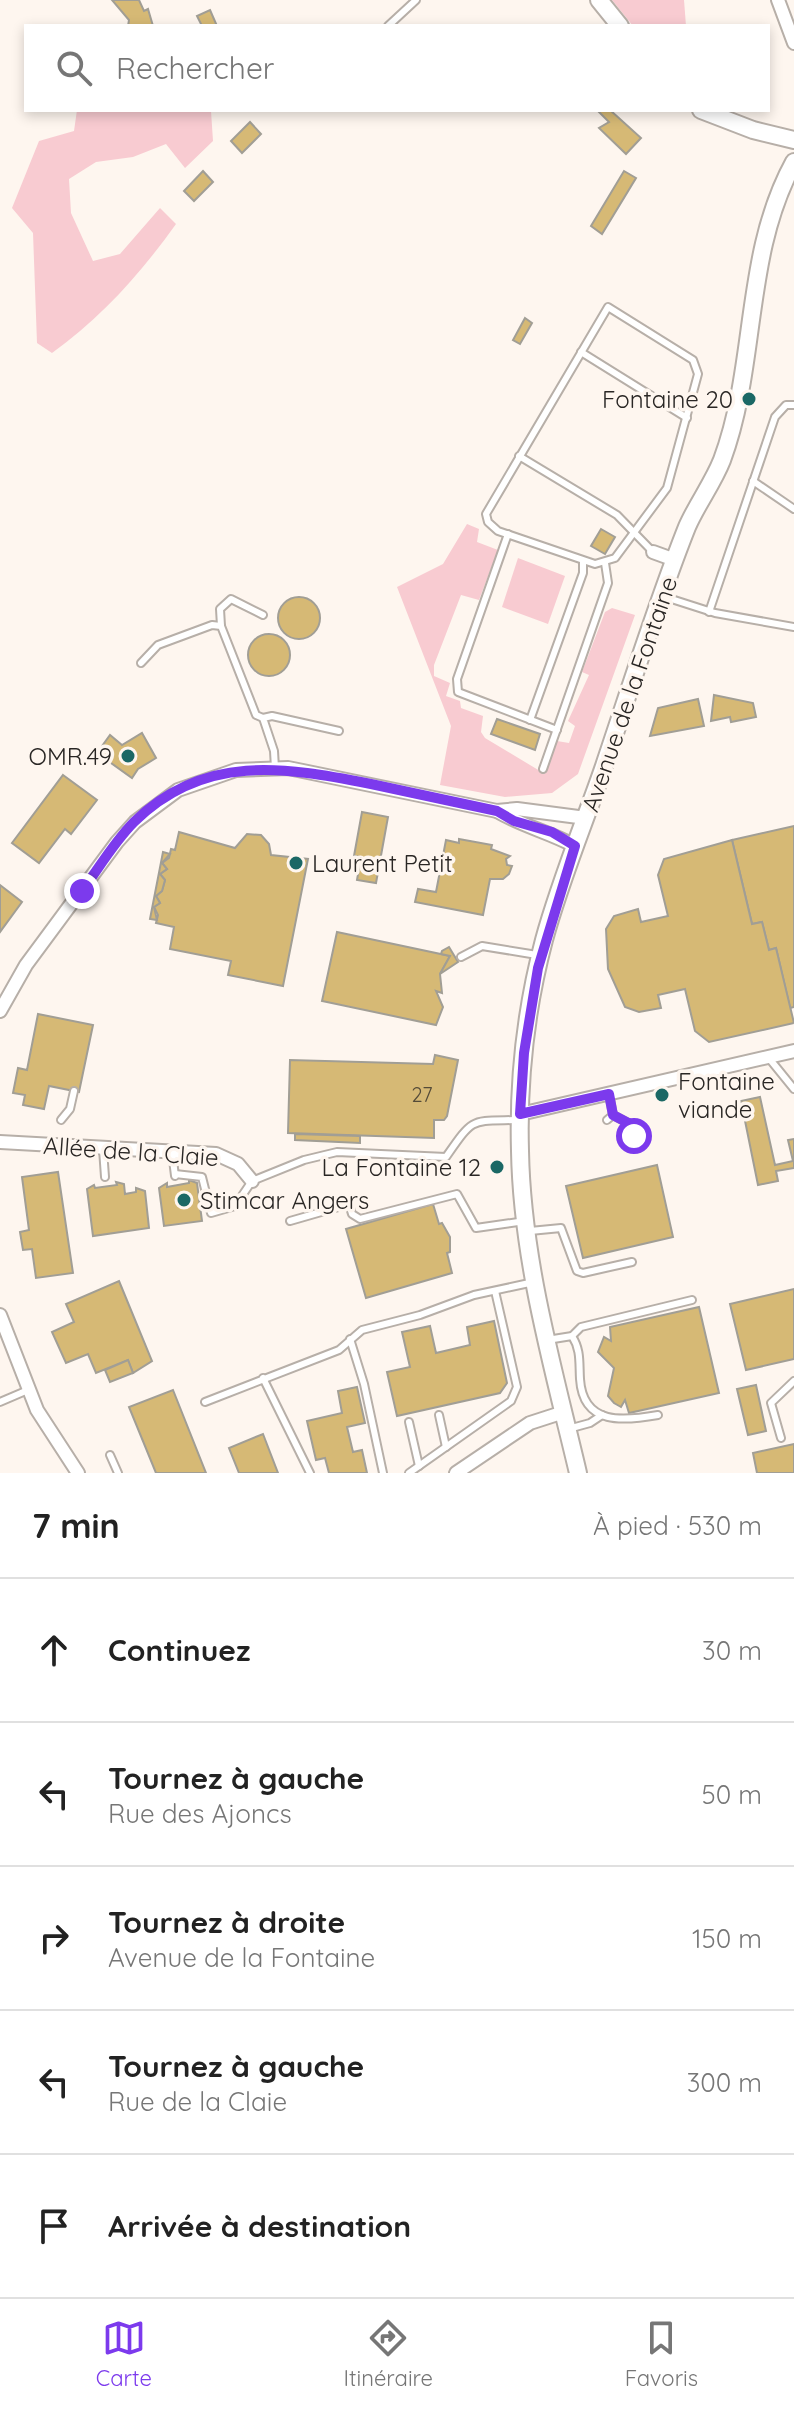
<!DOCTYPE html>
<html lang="fr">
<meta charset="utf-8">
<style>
body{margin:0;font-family:Quicksand,sans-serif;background:#f6f6f6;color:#222}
.stop{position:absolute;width:24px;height:24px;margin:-18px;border:6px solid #7c3aed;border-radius:50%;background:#fff}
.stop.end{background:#7c3aed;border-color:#fff;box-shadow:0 2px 8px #0008}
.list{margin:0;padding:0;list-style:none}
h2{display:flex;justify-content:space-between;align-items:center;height:104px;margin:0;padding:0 32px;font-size:34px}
h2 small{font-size:26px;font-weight:400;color:#767676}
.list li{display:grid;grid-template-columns:52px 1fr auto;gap:24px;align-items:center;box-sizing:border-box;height:144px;padding:0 32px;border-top:2px solid #e0e0e0}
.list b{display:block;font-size:30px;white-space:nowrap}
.list p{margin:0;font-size:26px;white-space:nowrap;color:#767676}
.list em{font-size:26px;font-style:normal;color:#767676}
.icon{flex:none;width:44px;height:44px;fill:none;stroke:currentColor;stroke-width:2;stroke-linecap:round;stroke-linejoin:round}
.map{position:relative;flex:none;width:794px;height:1473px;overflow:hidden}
.search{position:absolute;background:#fff;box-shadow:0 4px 12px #0003;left:24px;right:24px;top:24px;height:88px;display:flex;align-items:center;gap:20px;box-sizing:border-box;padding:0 28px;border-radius:0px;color:#767676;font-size:30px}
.sheet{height:824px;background:#fff}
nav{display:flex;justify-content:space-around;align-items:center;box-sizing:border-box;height:112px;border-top:2px solid #e0e0e0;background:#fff;font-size:22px;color:#767676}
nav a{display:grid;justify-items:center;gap:4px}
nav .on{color:#7c3aed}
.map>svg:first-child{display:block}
.green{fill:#f8cbd1}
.building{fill:#d6b975;stroke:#a19e95;stroke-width:2}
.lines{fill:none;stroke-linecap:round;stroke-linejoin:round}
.lane-casing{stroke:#b7afa8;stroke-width:10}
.street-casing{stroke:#b7afa8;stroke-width:16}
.secondary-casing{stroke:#b7afa8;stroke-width:20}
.lane{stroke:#fff;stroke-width:6}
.street{stroke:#fff;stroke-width:12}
.secondary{stroke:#fff;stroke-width:16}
.route{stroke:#7c3aed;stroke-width:10}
.poi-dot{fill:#1b6865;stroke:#fef6ef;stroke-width:3}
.labels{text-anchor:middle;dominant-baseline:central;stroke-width:7;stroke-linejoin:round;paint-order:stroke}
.number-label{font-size:20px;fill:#544b38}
.poi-label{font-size:24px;fill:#292624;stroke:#fef6ef;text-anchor:end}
.street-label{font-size:24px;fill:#292624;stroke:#fef6ef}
</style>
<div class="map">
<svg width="794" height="1473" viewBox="0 0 794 1473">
<rect width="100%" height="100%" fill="#fef6ef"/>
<g class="green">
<path d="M612,0H684L686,26H633Z"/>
<path d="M77,110L211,111L213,141L185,168L166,144L133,157L96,162L69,179L71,213L93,261L120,254L160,208L176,224C141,273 101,318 52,353L37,343L33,233L12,208L39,141L74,131Z"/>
<path d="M467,524L479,529L477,542L498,550L479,600L461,595L434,665V676L450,683L446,696L460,701L461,708L483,716L481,732L485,738L540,771L546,773L557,741L569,743L575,726L568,721L589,675L582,672L605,612L612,608L635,615L578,774L552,793L505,797L440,785L451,726L397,587L443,564Z"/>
<path d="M518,558L565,576L548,624L502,607Z"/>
</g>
<g class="building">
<path d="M112,0H139L144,11L148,9L153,26H128L129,20Z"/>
<path d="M210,10L217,26H202L197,16Z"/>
<path d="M597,110H610L641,138L626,154L599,128L609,122Z"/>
<path d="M250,122L261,134L242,153L231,141Z"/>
<path d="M203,171L213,182L194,201L184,191Z"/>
<path d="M624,171L636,178L602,234L591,226Z"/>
<path d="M525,318L532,323L520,344L513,340Z"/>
<path d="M601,529L615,537L605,554L591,546Z"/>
<circle cx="299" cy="618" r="21"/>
<circle cx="269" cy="655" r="21"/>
<path d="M714,695L753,703L756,717L731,722L730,717L711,721Z"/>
<path d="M698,699L704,726L650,736L658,708Z"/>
<path d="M497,719L540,734L535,750L491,734Z"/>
<path d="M142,733L156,758L138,769L132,778L97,753L110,735L122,745Z"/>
<path d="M63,775L97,800L71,834L65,829L39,863L12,843Z"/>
<path d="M362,812L388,817L376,883L357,880L361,857L354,856Z"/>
<path d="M794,826V1007L790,1008L776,948L769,950L762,922L752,924L732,840Z"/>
<path d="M179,832L235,848L247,834L261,835L269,844L271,855L308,859L283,986L228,975L231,961L170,949L174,927L156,923L158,915L154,907L160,903L156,896L162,891L165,880L160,874L167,869L162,863L169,858L171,849L175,850Z"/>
<path d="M459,839L492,845L491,849L510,856L506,859L507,865L512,866L509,874L503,879H490L483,915L415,902L418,889L436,892L446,840L459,843Z"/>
<path d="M732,840L752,924L762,922L769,950L776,948L794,1023L709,1042L695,1031L685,989L658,995L661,1008L639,1012L625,1007L608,969L606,929L614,916L638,909L641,922L668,916L658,875L664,859Z"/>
<path d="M163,852L170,854L162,863L167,869L160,874L165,880L162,891L156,896L160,903L154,907L157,920L150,919Z"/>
<path d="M0,885L22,902L0,932Z"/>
<path d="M337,932L450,956L440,974L442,993L436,991L443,1007L436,1025L322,1001Z"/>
<path d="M449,947L458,962L440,974L450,956L441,954L442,951Z"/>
<path d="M38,1014L93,1025L79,1092L49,1086L44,1109L23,1105L25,1095L13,1093L18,1068L27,1070Z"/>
<path d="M435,1055L458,1060L447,1116L444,1120H434V1138L288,1133L290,1060L433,1064Z"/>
<path d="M760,1097L775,1165L793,1161L788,1140L794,1139V1168L776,1171L778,1181L758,1185L741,1101Z"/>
<path d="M295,1134L360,1136V1143L295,1140Z"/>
<path d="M657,1165L673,1237L583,1258L566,1186Z"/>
<path d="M58,1172L73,1273L36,1278L32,1249L23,1250L20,1232L29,1230L22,1177Z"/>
<path d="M189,1180L197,1183L202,1221L164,1226L159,1188L167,1183V1187L189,1183Z"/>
<path d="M116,1182L124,1184L125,1194L136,1192V1188L145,1191L149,1228L93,1236L87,1189L94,1185L95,1188L117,1185Z"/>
<path d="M433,1204L439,1224L442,1223L450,1237V1252L447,1253L452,1273L366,1298L346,1229Z"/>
<path d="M119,1281L152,1361L133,1373L128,1360L96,1373L88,1354L66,1363L52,1332L74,1322L66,1304Z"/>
<path d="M794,1289V1359L746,1370L730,1304Z"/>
<path d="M699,1307L719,1393L629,1413L625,1400L621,1407L614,1403L608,1396L614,1368L598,1352L604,1337L611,1341L610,1327Z"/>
<path d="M494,1321L507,1383L500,1393L397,1416L387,1372L410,1367L402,1332L430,1326L436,1353L470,1345L467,1327Z"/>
<path d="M128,1360L133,1373L110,1382L105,1370Z"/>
<path d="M756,1385L766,1431L748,1435L737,1389Z"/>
<path d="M357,1387L365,1423L347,1427L353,1452L362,1450L367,1473H329L325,1458L316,1460L307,1421L342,1413L338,1391Z"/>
<path d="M173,1390L206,1473H156L129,1407Z"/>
<path d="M263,1434L278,1473H239L229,1448Z"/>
<path d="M794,1444V1473H757L753,1453Z"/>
</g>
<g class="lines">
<g class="lane-casing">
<g id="lane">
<path d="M388,26L416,0"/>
<path d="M608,307L693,360L698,374L667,488L615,558L595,564L498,531L488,522L486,514Z"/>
<path d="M581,352L687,418"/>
<path d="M519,456L617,515L653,552"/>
<path d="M753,481L794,509"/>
<path d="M508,534L457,679L458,692L557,730"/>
<path d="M662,596L715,613L794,627"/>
<path d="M709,612L775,417L786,405H794"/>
<path d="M221,626L220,609L231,599L263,615"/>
<path d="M141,663L158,645L212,625L221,626L256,715L263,718"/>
<path d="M530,720L583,573V561"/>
<path d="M275,768L274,751L263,718L272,716L339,731"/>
<path d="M543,769L608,583L605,563"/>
<path d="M461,957L482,946L537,955"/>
<path d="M768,1057L794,1089"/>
<path d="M613,1115L632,1125L634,1136"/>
<path d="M61,1120L70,1109L74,1091"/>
<path d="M607,1120L613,1115L609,1094"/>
<path d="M103,1149L105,1177"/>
<path d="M172,1152L175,1176"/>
<path d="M175,1174L202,1177L211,1213L235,1206L252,1181L304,1160L337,1152L446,1157C474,1117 470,1121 516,1120"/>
<path d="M290,1221L349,1204L352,1214L360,1219L457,1194L476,1228L525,1221"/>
<path d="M530,1231L561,1228L577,1271L583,1273L632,1262"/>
<path d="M572,1336C581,1350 579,1362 580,1379C583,1426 624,1421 658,1415"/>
<path d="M350,1339L364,1384L383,1473"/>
<path d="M547,1340L572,1336L581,1327L692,1300"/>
<path d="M263,1378L310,1473"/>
<path d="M0,1402L28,1390"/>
<path d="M205,1402L339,1350L362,1330L420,1315L474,1295L534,1282"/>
<path d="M439,1415L446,1447"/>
<path d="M409,1422L419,1466"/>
<path d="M568,1429L590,1423L602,1415"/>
<path d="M781,1438L771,1403L794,1381"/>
<path d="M110,1455L118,1473"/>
<path d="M409,1473L511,1401L517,1387L495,1291"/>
</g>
</g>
<g class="street-casing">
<g id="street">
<path d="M778,0L794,43"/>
<path d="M653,552L675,560"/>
<path d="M497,811C522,826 549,832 575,846"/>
<path d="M0,1011L26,965L117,842L135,822L178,790L236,770L288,768L497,811L517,809L586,818"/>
<path d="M520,1114L794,1051"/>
<path d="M0,1142L216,1154L238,1164L252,1181"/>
<path d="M0,1315L37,1410L78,1473"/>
<path d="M456,1473L530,1423L564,1412"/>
</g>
</g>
<g class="secondary-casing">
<g id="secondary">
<path d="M599,0L620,26"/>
<path d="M701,110L753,130L794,140"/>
<path d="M578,1473C553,1367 522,1260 520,1151C518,1081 526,1008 544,940C560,881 584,824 604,766C631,686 656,605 687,527C697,504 713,483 722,460C758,363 743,255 794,162"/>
</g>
</g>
<use href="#lane" class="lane"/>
<use href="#street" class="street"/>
<use href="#secondary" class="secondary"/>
</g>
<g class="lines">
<path class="route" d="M82,891C99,868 114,842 134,822C204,753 284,767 371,784C413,793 455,802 497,811L514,821L552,832L575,846L538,968L524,1053L520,1114L609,1094L613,1115L632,1125L634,1136"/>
</g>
<g class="poi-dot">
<circle cx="749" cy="399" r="8"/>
<circle cx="128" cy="756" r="8"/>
<circle cx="296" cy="863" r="8"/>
<circle cx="662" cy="1095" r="8"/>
<circle cx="497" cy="1167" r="8"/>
<circle cx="184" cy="1200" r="8"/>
</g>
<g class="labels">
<g class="number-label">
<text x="422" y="1094">27</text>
</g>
<g class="poi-label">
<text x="733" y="399">Fontaine 20</text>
<text x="112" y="756">OMR.49</text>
<text x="312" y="863" text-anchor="start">Laurent Petit</text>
<text x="678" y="1081" text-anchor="start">Fontaine<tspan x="678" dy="28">viande</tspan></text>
<text x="481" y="1167">La Fontaine 12</text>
<text x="200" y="1200" text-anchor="start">Stimcar Angers</text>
</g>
<g class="street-label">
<text transform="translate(629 694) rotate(-71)">Avenue de la Fontaine</text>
<text transform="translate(131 1151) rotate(4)">Allée de la Claie</text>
</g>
</g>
</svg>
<div class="stop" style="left:634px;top:1136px"></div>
<div class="stop end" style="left:82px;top:891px"></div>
<div class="search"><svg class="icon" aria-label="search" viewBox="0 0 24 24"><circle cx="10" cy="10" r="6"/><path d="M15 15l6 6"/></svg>Rechercher</div>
</div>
<section class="sheet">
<h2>7 min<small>À pied · 530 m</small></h2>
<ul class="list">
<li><svg class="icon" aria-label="ahead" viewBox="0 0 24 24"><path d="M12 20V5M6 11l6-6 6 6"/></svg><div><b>Continuez</b></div><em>30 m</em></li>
<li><svg class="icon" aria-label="left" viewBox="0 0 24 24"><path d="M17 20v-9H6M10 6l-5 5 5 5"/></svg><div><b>Tournez à gauche</b><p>Rue des Ajoncs</p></div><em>50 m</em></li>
<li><svg class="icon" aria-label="right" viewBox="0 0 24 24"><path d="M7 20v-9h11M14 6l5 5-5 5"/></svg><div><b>Tournez à droite</b><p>Avenue de la Fontaine</p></div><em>150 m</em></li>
<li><svg class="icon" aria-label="left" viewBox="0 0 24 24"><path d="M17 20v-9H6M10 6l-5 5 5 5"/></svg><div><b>Tournez à gauche</b><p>Rue de la Claie</p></div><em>300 m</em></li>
<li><svg class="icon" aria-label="arrive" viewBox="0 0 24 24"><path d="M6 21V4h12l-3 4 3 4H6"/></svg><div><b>Arrivée à destination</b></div></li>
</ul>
</section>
<nav>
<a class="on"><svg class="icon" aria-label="map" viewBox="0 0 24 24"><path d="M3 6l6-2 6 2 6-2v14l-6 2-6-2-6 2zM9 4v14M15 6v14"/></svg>Carte</a>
<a><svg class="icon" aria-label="directions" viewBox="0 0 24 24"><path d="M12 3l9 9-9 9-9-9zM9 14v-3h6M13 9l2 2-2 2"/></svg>Itinéraire</a>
<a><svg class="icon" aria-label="saved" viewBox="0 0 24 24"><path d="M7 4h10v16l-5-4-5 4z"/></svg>Favoris</a>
</nav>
